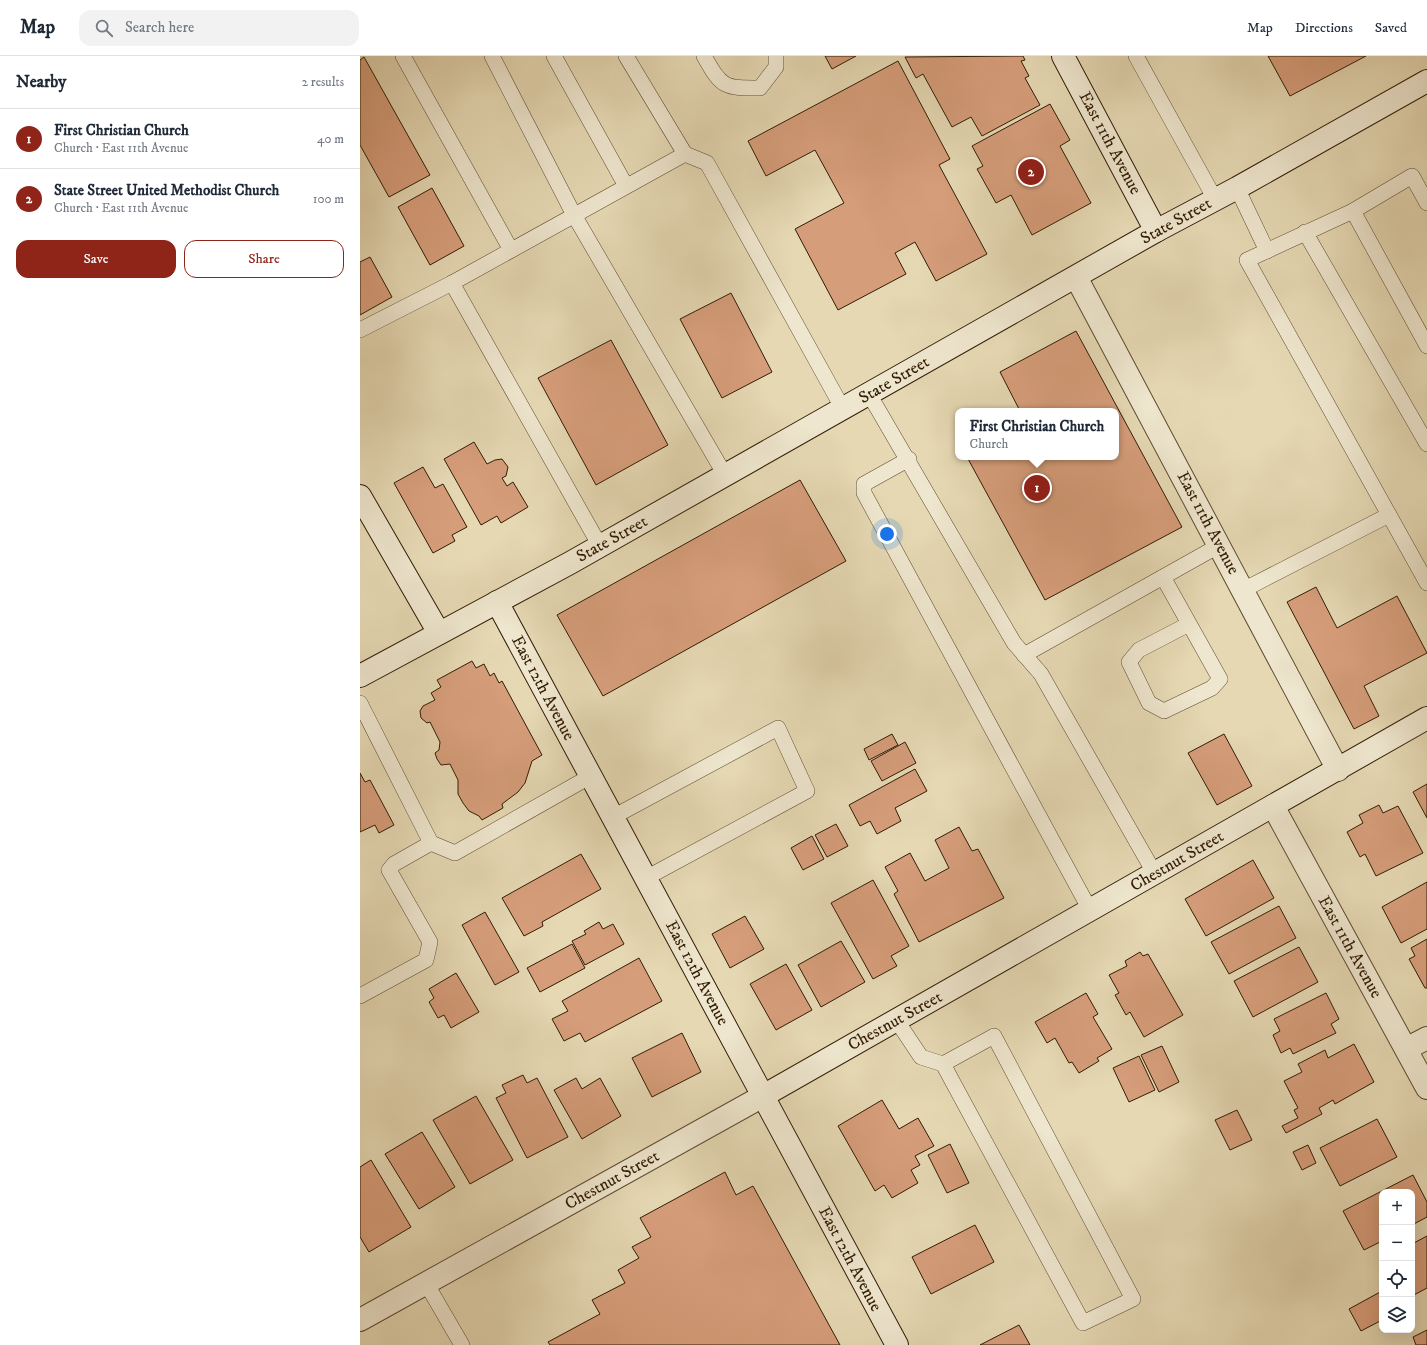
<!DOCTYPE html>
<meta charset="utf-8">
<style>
body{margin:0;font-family:"IM FELL DW Pica",serif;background:#f2f2f3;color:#1f2937}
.controls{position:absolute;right:12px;bottom:12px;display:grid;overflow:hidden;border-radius:8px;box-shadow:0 4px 16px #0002}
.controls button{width:36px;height:36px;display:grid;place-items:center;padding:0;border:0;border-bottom:1px solid #e0e1e3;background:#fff;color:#1f2937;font:20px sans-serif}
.you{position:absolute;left:527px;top:478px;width:14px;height:14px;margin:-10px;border:3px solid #fff;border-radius:50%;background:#1a73e8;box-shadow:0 0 0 6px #1a73e833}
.badge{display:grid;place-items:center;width:26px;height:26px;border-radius:50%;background:#8f2418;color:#fff;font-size:13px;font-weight:700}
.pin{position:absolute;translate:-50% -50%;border:2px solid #fff;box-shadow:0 1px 4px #0006}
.popup{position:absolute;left:595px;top:352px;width:164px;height:52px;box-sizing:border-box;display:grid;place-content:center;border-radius:8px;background:#fff;filter:drop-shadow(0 1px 3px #0005);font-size:13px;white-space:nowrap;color:#747a83}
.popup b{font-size:15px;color:#1f2937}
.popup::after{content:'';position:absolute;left:50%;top:100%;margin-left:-8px;border:8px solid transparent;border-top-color:#fff}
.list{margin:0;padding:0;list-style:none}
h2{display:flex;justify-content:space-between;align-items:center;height:52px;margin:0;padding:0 16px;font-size:17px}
h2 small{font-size:13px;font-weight:400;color:#747a83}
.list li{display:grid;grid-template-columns:26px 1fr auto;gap:12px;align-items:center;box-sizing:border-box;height:60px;padding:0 16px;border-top:1px solid #e0e1e3}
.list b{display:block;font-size:15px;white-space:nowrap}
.list p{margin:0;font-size:13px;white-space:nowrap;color:#747a83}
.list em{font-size:13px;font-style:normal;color:#747a83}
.actions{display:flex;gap:8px;padding:12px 16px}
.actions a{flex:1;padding:9px 0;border:1px solid #8f2418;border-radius:12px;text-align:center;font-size:14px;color:#8f2418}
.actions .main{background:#8f2418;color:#fff}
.icon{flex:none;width:22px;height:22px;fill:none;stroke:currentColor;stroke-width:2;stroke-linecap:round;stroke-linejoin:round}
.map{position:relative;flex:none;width:1067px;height:1289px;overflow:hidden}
header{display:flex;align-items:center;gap:24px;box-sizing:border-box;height:56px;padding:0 20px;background:#fff;border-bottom:1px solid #e0e1e3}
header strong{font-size:19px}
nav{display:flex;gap:22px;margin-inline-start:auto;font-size:14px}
.search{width:280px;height:36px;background:#f2f2f3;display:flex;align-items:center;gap:10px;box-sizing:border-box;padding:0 14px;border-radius:12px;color:#747a83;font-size:15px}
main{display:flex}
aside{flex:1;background:#fff}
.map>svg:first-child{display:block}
.building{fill:#d69d7a;stroke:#311c04}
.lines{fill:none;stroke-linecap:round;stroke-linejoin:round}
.lane-casing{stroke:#5e4b30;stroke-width:16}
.street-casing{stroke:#5e4b30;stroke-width:24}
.secondary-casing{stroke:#311c04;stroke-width:24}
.lane{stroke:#eee6ce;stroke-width:15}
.street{stroke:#eee6ce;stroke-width:22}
.secondary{stroke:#eee6ce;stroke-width:22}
.labels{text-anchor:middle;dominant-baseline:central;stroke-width:4;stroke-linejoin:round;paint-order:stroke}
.street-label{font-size:17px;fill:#311c04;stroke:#eee6ce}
</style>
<header>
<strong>Map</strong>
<div class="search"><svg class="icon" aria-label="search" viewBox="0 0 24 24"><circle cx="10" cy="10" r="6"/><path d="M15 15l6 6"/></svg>Search here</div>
<nav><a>Map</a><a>Directions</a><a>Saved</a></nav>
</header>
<main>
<aside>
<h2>Nearby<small>2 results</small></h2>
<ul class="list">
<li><span class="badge">1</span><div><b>First Christian Church</b><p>Church · East 11th Avenue</p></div><em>40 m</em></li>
<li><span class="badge">2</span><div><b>State Street United Methodist Church</b><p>Church · East 11th Avenue</p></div><em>100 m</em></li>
</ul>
<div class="actions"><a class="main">Save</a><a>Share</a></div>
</aside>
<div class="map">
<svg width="1067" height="1289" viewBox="0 0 1067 1289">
<rect width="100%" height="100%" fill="#e5d8b3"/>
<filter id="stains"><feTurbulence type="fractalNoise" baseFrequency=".005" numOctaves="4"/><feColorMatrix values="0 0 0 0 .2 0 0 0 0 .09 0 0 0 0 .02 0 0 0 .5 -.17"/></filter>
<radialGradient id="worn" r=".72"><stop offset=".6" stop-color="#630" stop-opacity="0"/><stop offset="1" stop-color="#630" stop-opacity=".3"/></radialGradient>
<g class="building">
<path d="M465,0H496L472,13Z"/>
<path d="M663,0L665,4L661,5L669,20L665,22L680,49L622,80L611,61L592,71L563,18L556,22L545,1Z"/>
<path d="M908,0H1006L930,40Z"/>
<path d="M4,1L70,119L29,141L0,89V4Z"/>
<path d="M538,5L590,103L579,109L627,198L576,225L555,186L535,197L546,218L478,254L435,173L484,147L455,94L406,120L388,85Z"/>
<path d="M690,48L710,84L700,90L731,147L672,179L651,139L636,147L617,113L623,110L612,90Z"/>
<path d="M72,132L104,190L70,209L38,151Z"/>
<path d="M10,201L32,241L0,259V206Z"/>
<path d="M371,237L412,316L362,342L320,263Z"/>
<path d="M716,275L822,471L685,544L607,401H756V355H660L640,316Z"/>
<path d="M251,284L308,389L236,429L178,322Z"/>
<path d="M114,386L127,408L135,404L142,403L148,411L146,420L142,422L147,430L153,426L168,451L141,467L137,460L121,469L84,403Z"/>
<path d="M63,411L75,432L83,428L107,471L92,479L95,485L73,497L34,427Z"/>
<path d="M440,424L486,505L243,640L197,559Z"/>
<path d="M956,531L977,572L1037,540L1067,597L1004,630L1019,660L994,673L927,546Z"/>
<path d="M112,605L116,612L124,608L130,620L134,617L139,627L142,625L182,699L172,705L165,727L158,736L142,748L143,752L122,764L119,760L109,755L103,747L98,738V724L90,708L81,709L77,703L75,697L79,694L80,686L70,666L67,667L61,662L60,655L63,650L75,644L71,637L81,631L77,624Z"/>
<path d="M532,678L538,689L509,704L504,693Z"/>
<path d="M864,678L892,730L857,749L828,697Z"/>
<path d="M545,686L556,707L522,725L511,705Z"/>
<path d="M555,713L567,735L535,752L541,765L517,778L510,765L500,770L489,749Z"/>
<path d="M0,717L5,726L10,724L34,769L19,777L15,769L0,776Z"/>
<path d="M1067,728V762L1053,736Z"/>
<path d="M1019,749L1023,757L1038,750L1063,797L1016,820L1005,798L1000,801L987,776L1003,767L999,759Z"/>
<path d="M476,768L488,790L467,801L455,779Z"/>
<path d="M599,771L612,795L618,793L644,842L559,886L534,838L538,835L525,811L550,797L565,825L589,812L575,784Z"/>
<path d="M452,780L464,803L443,814L431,792Z"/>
<path d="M221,798L241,833L182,866L183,870L164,880L142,842Z"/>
<path d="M893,804L914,842L846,880L825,843Z"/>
<path d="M513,824L549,890L531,900L537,910L513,923L471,847Z"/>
<path d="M1067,826V873L1041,887L1022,851Z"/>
<path d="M919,850L936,882L869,918L851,886Z"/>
<path d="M125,856L159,916L135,929L102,869Z"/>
<path d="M385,860L404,893L370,912L352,878Z"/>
<path d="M239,866L243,873L253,868L264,888L225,909L212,885L226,878L224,875Z"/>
<path d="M1067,883V932H1065L1049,903L1055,900L1051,892Z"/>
<path d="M481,885L505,926L461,951L438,909Z"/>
<path d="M212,888L225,912L180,936L167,912Z"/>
<path d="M939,891L958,926L893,961L874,925Z"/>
<path d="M780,896L783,900L788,898L823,959L784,981L770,956L766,959L755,939L759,937L749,919L767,910L765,905Z"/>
<path d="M279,902L302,945L225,986L220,977L204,985L192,963L208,955L202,945Z"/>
<path d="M426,908L452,954L416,974L390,928Z"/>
<path d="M96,917L119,956L91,972L84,959L78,962L69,946L74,942L69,933Z"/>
<path d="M726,937L738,958L733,961L752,993L737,1002L739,1005L719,1017L712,1006L709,1007L695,982L687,987L675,966Z"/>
<path d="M966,937L979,963L971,968L976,977L933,998L930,992L921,997L913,979L920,975L914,963Z"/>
<path d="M322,977L341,1016L292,1041L272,1002Z"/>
<path d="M994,988L1014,1026L975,1048L973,1044L959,1052L962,1058L926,1077L922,1070L938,1062L934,1054L938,1052L924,1025L942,1016L938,1008L965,994L968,1002Z"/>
<path d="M802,990L819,1026L799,1036L781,999Z"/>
<path d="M779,1000L795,1034L769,1046L753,1012Z"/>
<path d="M163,1019L167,1027L177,1022L208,1081L167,1102L136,1042L146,1037L142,1029Z"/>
<path d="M216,1022L222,1033L240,1022L261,1060L222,1083L194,1034Z"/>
<path d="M116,1040L153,1104L110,1128L73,1064Z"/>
<path d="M522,1044L539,1073L558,1062L574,1090L555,1100L560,1109L551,1114L558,1127L532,1142L524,1129L515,1135L478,1070Z"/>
<path d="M877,1054L892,1084L870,1094L855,1064Z"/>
<path d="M1017,1063L1037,1101L980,1130L960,1092Z"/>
<path d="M62,1076L95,1131L59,1153L25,1098Z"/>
<path d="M590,1088L609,1127L587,1137L568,1099Z"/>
<path d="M948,1089L956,1107L942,1114L933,1096Z"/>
<path d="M11,1104L51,1171L9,1196L0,1181V1111Z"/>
<path d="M365,1116L376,1139L393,1130L480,1289H190L188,1286L240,1258L232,1244L265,1227L258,1214L279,1202L272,1191L291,1181L280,1162Z"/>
<path d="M1053,1119L1067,1146V1161L1052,1169V1136H1022V1185L1004,1194L983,1155Z"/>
<path d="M615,1169L634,1206L571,1238L552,1201Z"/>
<path d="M1067,1180V1232L1052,1240V1188Z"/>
<path d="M1022,1235V1264L1001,1275L989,1253Z"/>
<path d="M659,1269L670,1289H620Z"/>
<path d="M1067,1274V1289H1056L1053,1281Z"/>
</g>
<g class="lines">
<g class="lane-casing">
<g id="lane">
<path d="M43,0L151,194"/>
<path d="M132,0L214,159L365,419"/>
<path d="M194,0L266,130"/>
<path d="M266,0L325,98L347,107L483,353"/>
<path d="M344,0C362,32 364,32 400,32L416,11V0"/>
<path d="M776,0L855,143"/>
<path d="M877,132L907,195"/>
<path d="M1067,147L1052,120L993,155L1067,290"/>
<path d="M993,155L887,204L1067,527"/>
<path d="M945,176L1067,388"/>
<path d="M92,227L240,490"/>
<path d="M0,274L92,227L325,98"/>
<path d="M509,338L654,587L681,618L795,818"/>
<path d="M549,403L504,428V437L730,854"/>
<path d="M803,521L860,623L852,632L804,655L789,647L769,606L779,594L829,568"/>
<path d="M883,534L1029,459"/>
<path d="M664,599L860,489"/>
<path d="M0,647L71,787L95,797L231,720"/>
<path d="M253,761L418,672L447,735L286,822"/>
<path d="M0,940L66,904L70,886L29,814L34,808L71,787"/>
<path d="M537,965L561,1001L583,1008L723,1267L773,1243L634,980L583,1008"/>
<path d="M66,1227L102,1289"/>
</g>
</g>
<g class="street-casing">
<g id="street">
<path d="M716,221L978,714"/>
<path d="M913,750L1067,1032"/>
<path d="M1046,993L1067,982"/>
<path d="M0,1264L403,1040"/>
</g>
</g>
<g class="secondary-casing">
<g id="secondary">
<path d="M703,0L796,175"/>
<path d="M0,440L79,577"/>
<path d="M137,546L537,1289"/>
<path d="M0,620L210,507L796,175L877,132L1067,25"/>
<path d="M403,1040L1067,662"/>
</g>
</g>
<use href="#lane" class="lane"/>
<use href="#street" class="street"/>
<use href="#secondary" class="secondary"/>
</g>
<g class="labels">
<g class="street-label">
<text transform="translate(750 87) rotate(62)">East 11th Avenue</text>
<text transform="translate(816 165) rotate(-29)">State Street</text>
<text transform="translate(534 324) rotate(-30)">State Street</text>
<text transform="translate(848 467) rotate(62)">East 11th Avenue</text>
<text transform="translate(252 483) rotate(-29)">State Street</text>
<text transform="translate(183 632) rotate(62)">East 12th Avenue</text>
<text transform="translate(817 805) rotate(-30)">Chestnut Street</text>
<text transform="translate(990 891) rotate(61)">East 11th Avenue</text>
<text transform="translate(337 917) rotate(62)">East 12th Avenue</text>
<text transform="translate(535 965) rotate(-29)">Chestnut Street</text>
<text transform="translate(252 1124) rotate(-29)">Chestnut Street</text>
<text transform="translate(490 1203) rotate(62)">East 12th Avenue</text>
</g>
</g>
<rect width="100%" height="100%" filter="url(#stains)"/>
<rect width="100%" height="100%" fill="url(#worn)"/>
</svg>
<div class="controls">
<button>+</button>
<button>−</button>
<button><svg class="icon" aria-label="locate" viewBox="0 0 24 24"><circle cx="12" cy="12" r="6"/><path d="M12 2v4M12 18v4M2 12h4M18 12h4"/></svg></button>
<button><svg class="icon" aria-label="layers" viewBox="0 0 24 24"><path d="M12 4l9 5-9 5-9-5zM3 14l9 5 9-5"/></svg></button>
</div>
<div class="you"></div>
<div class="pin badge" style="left:677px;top:432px">1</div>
<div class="popup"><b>First Christian Church</b>Church</div>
<div class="pin badge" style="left:671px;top:116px">2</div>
</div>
</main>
